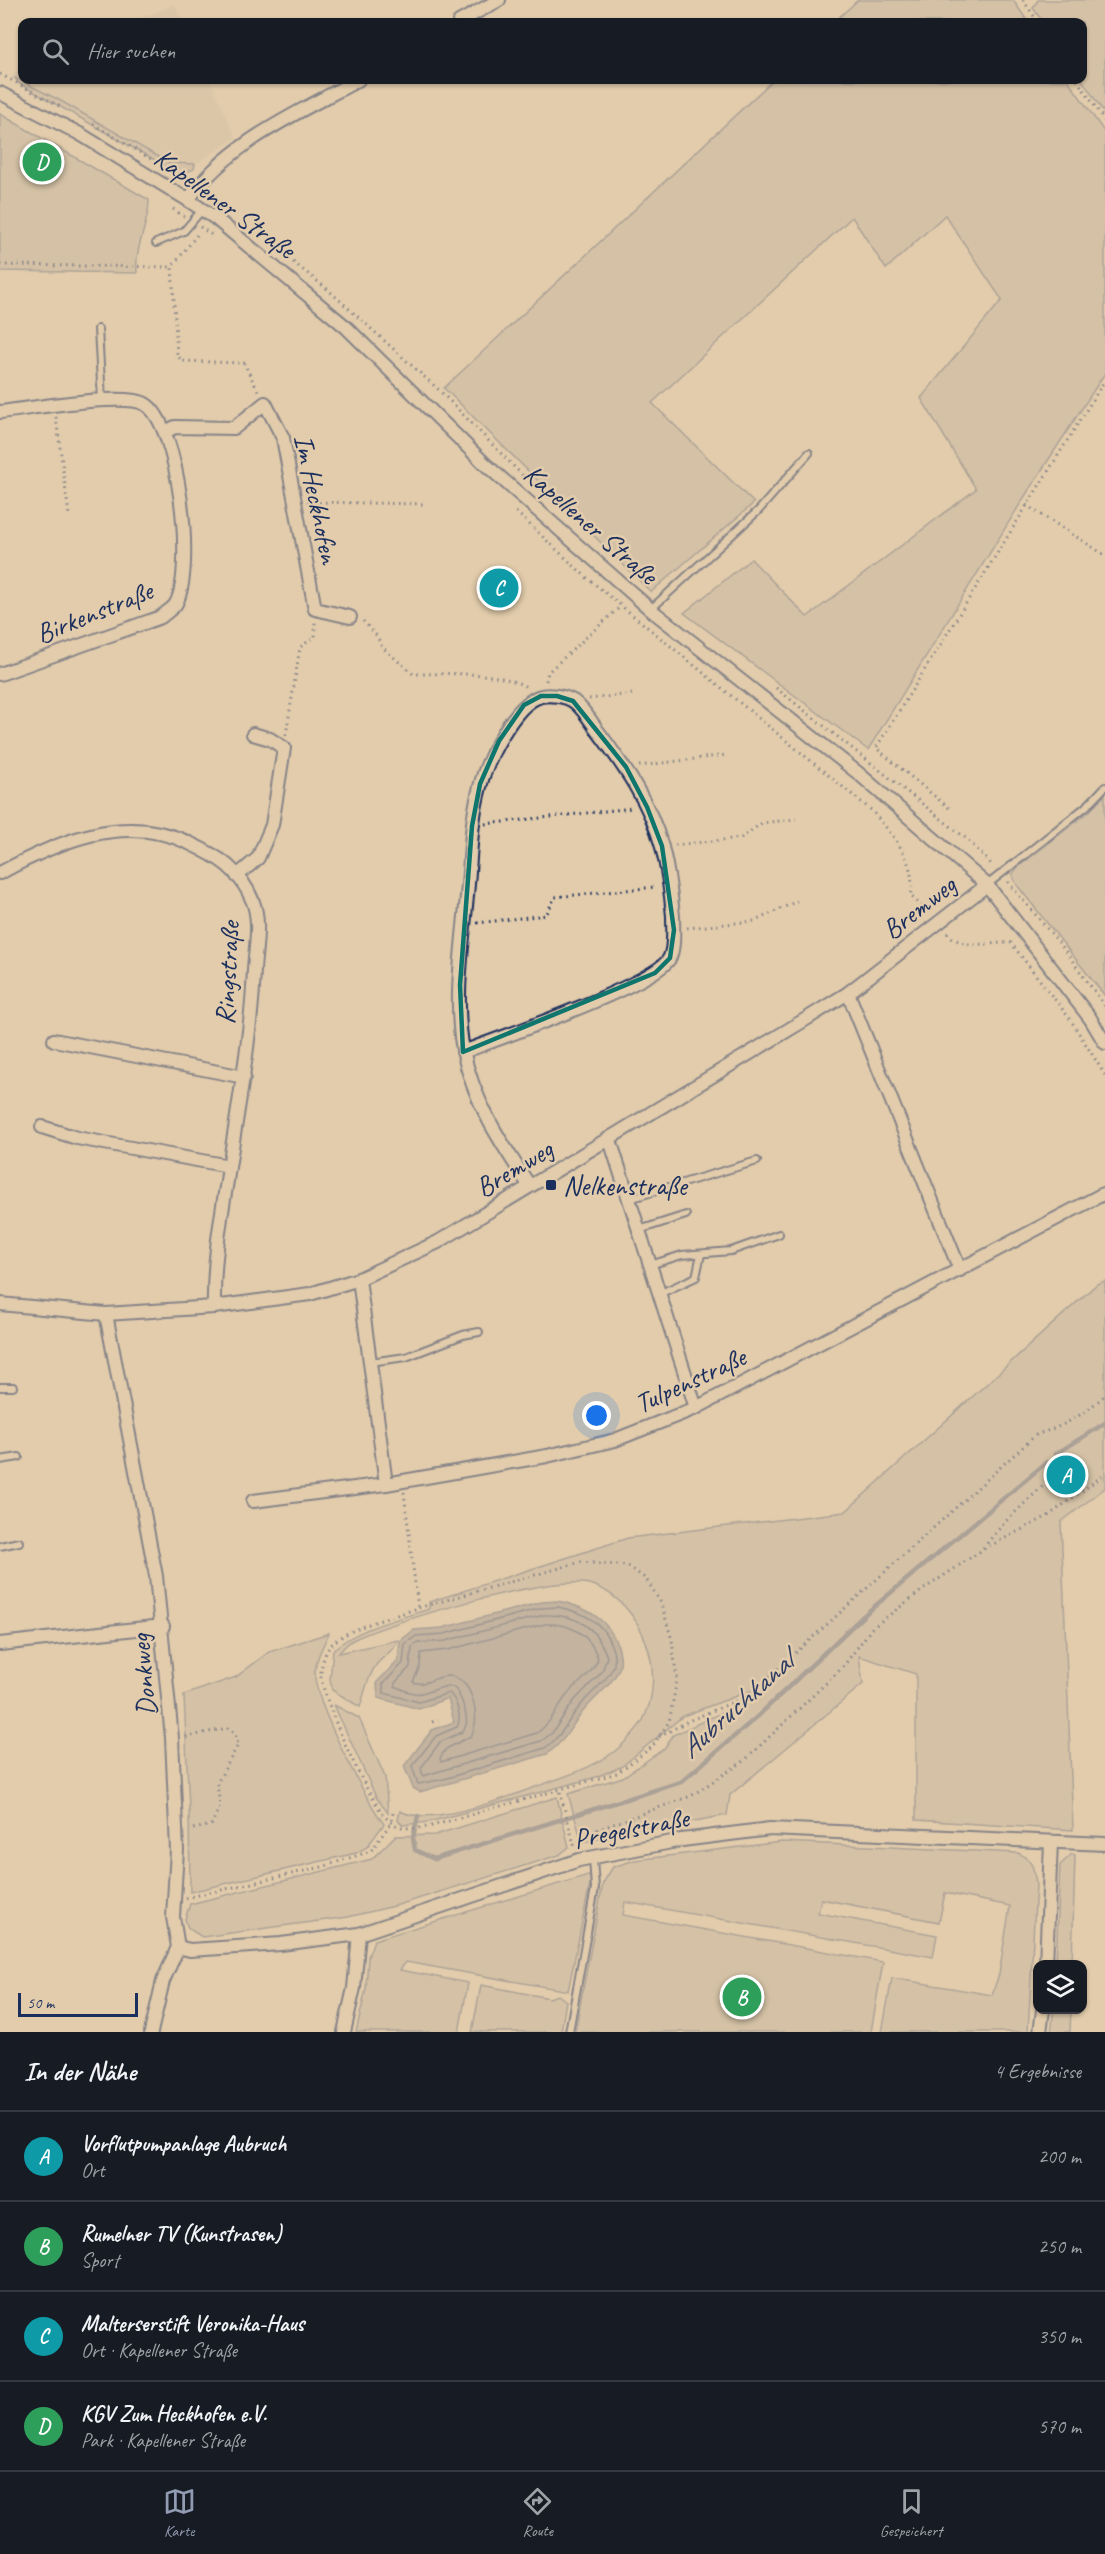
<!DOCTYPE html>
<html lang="de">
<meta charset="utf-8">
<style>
body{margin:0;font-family:Caveat,sans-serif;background:#20242c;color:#f1f3f6}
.controls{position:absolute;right:18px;bottom:18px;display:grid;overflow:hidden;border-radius:12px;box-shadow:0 2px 4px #0004}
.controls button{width:54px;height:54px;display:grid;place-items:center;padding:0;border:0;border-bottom:2px solid #363941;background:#171b24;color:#f1f3f6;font:30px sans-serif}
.scale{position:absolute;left:18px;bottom:15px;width:120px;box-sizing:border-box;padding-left:6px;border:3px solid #1b2f5e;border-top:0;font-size:16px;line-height:21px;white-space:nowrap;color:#1b2f5e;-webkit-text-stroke:4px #e2ccab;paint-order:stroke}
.you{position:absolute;left:597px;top:1416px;width:21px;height:21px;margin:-15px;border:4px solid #fff;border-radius:50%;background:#1a73e8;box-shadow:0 0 0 9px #1a73e833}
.badge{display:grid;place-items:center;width:39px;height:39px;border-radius:50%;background:#919bb2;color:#fff;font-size:20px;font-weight:700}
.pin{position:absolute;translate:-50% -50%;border:3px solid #fff;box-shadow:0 2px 6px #0006}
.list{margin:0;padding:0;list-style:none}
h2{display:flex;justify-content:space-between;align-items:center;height:78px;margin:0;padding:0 24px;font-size:26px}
h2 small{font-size:20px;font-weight:400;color:#9ea1a6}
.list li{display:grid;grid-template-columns:39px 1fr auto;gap:18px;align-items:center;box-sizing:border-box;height:90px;padding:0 24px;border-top:2px solid #363941}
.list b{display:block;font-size:22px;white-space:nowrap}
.list p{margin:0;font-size:20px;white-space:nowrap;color:#9ea1a6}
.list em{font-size:20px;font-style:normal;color:#9ea1a6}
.icon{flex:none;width:33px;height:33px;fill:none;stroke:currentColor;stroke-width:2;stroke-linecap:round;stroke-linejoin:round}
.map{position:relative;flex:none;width:1105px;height:2032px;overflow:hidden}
.search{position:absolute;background:#171b24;box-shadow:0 2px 4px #0004;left:18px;right:18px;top:18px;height:66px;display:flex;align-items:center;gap:15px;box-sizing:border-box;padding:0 21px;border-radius:12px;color:#9ea1a6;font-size:22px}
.sheet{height:438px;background:#171b24}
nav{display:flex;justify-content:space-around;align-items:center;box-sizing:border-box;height:84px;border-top:2px solid #363941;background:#171b24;font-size:16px;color:#9ea1a6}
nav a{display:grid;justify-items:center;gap:3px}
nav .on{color:#919bb2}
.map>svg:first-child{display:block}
.built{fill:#d3c0a5}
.green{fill:#c5b5a0;stroke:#70727f;stroke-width:1.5}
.water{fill:#9e9691;stroke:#6a6d7d;stroke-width:1.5}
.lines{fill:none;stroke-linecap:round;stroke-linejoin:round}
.shore{stroke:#4f5872;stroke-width:1.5}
.stream{stroke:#6a6d7d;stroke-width:4.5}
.service-casing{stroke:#1b2f5e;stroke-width:10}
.minor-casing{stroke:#1b2f5e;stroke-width:16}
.path{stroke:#1b2f5e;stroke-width:3;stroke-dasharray:1.5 4.5;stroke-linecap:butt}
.service{stroke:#e2ccab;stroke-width:6}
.minor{stroke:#e2ccab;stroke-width:12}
.marked{fill:none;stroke:#0f766e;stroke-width:4.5;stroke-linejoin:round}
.poi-dot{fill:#1b2f5e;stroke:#e2ccab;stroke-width:2}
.labels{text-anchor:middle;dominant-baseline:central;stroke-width:5;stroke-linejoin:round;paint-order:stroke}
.street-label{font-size:28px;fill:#1b2f5e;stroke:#e2ccab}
.poi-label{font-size:28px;fill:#1b2f5e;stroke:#e2ccab;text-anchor:start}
.water-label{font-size:30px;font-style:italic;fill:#2f3e66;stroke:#e2ccab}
</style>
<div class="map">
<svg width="1105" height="2032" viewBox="0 0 1105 2032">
<rect width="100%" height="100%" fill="#e2ccab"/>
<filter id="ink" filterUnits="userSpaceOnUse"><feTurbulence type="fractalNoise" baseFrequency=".0167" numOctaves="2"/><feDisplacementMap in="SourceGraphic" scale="12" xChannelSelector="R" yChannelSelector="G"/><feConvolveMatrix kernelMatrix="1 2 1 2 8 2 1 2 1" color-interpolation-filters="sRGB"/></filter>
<g filter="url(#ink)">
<g class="built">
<path d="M175,4L183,22H132Z"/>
<path d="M22,68V80H210L236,138L195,164L169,163L59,100L15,78L13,73Z"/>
</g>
<g class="green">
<path d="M858,0H1013L1028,22H834Z"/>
<path d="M1038,0H1105V114L1082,80V22H1043L1033,8Z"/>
<path d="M15,78L59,100L169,163L195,164L194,169L181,174L169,168L18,83Z"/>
<path d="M773,80H1068L1105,133V373L1025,496L868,750L684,613L751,559L807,617L976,489L921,398L1002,300L945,215L886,269L852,217L652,403L754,503L651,592L444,388Z"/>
<path d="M0,114L149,200C149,225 134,247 137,273L0,271Z"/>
<path d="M1105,795V996L1017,885L1012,875L1017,868L1090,811Z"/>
<path d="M1105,1281V1488L1061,1522L1073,1830L916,1820V1674L859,1656L863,1684L730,1795L727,1815L582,1842L568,1794L623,1777L665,1748L673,1735L754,1698L750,1691L683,1716L621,1767L593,1778L429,1822L403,1825L398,1820L400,1811C428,1826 498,1801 527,1790C558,1778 596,1769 621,1746C628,1739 640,1727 644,1718C667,1671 642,1603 593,1585C558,1572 392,1621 355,1639C349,1641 343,1648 339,1653L398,1640C393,1652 384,1655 376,1665C367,1678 365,1692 360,1707L332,1690L330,1680L333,1650C359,1627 397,1620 429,1609V1602L628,1538L845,1512L1097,1284Z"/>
<path d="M329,1633C323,1646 316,1658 315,1672C312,1698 367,1802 384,1824L367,1847L356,1853L190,1892L189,1810L184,1695L236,1677L269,1652Z"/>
<path d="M334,1705L359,1718L385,1777L388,1813L376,1797Z"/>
<path d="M557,1797L569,1847L559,1855L398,1905L348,1917L202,1937L188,1928L185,1919L190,1904L372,1859L395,1836L435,1835Z"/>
<path d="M782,1842L1018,1853C1033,1860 1034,1869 1036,1884L1028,2032H882L892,1978L992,1995L999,1974L1010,1906L945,1893L939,1922L821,1899L818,1913L937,1935L933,1957L625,1902L623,1915L883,1962L871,2032H575L603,1883L613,1867L635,1860Z"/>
<path d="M1072,1854L1075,1855L1072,1964H1056L1060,1865Z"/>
<path d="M588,1875L591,1879L568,1991L406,1962L400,1970L468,1983L459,2032H356L366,1989L368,1957L374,1940Z"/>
<path d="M481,1985L549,1998L558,1995L566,2001L561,2032H472Z"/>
<path d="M1054,2010H1071L1070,2032H1051Z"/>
</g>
<path class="water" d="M558,1601C586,1607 608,1618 618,1646C620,1654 622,1662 619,1669C612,1685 597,1695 586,1708C571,1725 567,1740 547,1754L420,1792L413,1788L404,1766L432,1730L454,1722L448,1698L419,1709L378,1698L377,1682L398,1661L400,1641L414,1630L442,1628L542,1602Z"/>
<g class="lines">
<g class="shore">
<path d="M558,1607C582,1612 603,1621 611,1645C614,1653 616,1660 613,1668C605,1683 590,1693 580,1706C568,1721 561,1737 545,1748L444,1779L418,1784L412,1766L436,1736L457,1727C462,1719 457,1699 449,1693L419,1702L384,1693L383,1684L403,1663L405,1644L416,1636L444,1634L542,1608Z"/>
<path d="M544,1615C577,1614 596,1626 607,1657L602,1672L574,1701L552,1733L541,1741L423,1776L421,1768L440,1742L462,1732C468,1725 467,1719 465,1711C454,1674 450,1688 421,1693C415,1695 401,1689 395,1686V1683L410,1667L412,1647L418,1643L445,1641Z"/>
<path d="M545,1624C571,1623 589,1633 598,1658C594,1673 577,1683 567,1695C557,1708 551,1723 537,1733L441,1762L440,1758L446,1749L471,1736C481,1720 474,1684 454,1677C439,1672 426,1688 413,1682L420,1666L421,1653L448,1650Z"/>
</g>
<g class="stream">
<path d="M1062,1466L1056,1454L1105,1423"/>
<path d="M418,1816L413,1838L415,1850L434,1859L681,1782L758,1716L863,1616L1047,1462L1058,1470"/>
</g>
<g class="service-casing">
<g id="service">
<path d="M156,243L184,231L202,210"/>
<path d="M98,329L102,401"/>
<path d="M651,609L759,510L809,453"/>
<path d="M987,885L1088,805L1105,787"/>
<path d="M629,1199L757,1161"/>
<path d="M639,1230L686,1215"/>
<path d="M650,1265L682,1255L731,1251L779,1234"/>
<path d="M659,1294L696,1277L701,1254"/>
<path d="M370,1362L406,1357L463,1335L479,1332"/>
<path d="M0,1387H13"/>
<path d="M0,1460L19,1457"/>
<path d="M0,1546L19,1542"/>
<path d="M569,2032L595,1888L593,1858"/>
</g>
</g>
<g class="minor-casing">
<g id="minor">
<path d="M459,22L499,0"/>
<path d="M0,93L80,134L188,200L215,218L346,327L485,464L650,609L858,773L987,885L1090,1018L1105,1043"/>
<path d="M188,200C229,142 298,113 358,80"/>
<path d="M0,412C28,409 124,392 145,404C179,423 196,573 175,605C172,609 165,613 161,617L0,674"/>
<path d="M165,432L175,427L234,428L265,403L283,438L315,609L350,617"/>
<path d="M0,873C57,842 124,812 189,843C219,857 240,869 253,902C261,922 255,949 254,970C251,1041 237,1111 227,1181C220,1223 213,1264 214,1307"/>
<path d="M237,876L258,858L272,825L284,748L270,739L253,734"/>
<path d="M848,993L960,1270"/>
<path d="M54,1040L244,1077"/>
<path d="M463,1052C499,1038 653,985 669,959C675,949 673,928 673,916C671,893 668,870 662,847C650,803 624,766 597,730C591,721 582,707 573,701C565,696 550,694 541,696C514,703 486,762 480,787C471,819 471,851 468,884C464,938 453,996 463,1050C473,1101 501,1143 529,1185"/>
<path d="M42,1127L77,1138L229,1166"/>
<path d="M610,1140L696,1408"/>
<path d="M359,1279L386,1484L547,1456L615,1440L696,1408L1103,1194"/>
<path d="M0,1304L106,1314L214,1307L310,1294L359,1279L438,1242L803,1021L848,993L987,885"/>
<path d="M106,1314L156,1576L172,1738L177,1850L173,1917L178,1947L163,1981L151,2032"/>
<path d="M253,1501L386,1484"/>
<path d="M0,1644L163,1626"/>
<path d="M178,1947L190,1950L281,1944L359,1934L579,1860L682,1840L770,1829L1105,1844"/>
<path d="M1046,1964L1051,1842"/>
<path d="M344,2032L354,1988L359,1934"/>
<path d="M1040,2032L1043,2010"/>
</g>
</g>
<g class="path">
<path d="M1023,0L1038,22"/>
<path d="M0,74L61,107"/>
<path d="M1077,80L1105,121"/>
<path d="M93,124L164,167"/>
<path d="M173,209L185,217"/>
<path d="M200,227L212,235"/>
<path d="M197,235L172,267L177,355L182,361L244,363L258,391"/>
<path d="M279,251L326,288L440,391L525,478"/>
<path d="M0,265L172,267"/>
<path d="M56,417L69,515"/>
<path d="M307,502L425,504"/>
<path d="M1026,505L1105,555"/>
<path d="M516,512L586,577L871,810C893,835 917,861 911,896L928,913"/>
<path d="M363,621L377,636L382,647L413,674C446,674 500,670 528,688"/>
<path d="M546,681L548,672L621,606"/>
<path d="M776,688L968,840L993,866"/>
<path d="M589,699L632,694"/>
<path d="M286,735L300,647L315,637V621"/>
<path d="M639,766L727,755"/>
<path d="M949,808L876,748L1105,380"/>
<path d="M485,824L633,808"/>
<path d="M675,845L741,838L762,823L796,819"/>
<path d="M1008,882L1061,945L1105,1006"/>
<path d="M477,923L546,915L555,897L656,887"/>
<path d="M687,928L755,921L797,901"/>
<path d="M947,933C964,951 988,942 1011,943L1070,1019L1105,1075"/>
<path d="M404,1492L418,1608C395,1617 341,1628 328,1649C324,1655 320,1670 321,1676C323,1701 372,1811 392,1823C403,1830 415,1828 428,1827L617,1773L652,1747L669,1722L677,1680L672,1640L661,1603L646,1579L628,1566L581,1562L418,1608"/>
<path d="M983,1548L1006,1521L1044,1485"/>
<path d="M432,1722L438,1720"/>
<path d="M186,1737L227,1728L235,1733L238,1745L217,1783L220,1806L211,1825L189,1830"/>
<path d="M659,1737L688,1721L748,1696L1037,1434C1064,1427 1084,1414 1105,1395"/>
<path d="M560,1792L575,1848"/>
<path d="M592,1844L591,1832L691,1796L744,1761L842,1668L872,1628L924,1589L982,1550L1048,1516L1105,1474"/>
<path d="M186,1898L322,1867L371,1851L391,1823L393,1813"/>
</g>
<use href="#service" class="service"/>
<use href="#minor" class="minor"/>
</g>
</g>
<path d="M0 0H1105V2032H0ZM541,696H557L573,701L626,767L647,807L662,846L674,930L670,958L655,973L463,1052L460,985L472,826L480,784L499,741L524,705Z" fill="#e2ccab" fill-opacity=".55" fill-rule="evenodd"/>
<path class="marked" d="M541,696H557L573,701L626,767L647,807L662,846L674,930L670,958L655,973L463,1052L460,985L472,826L480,784L499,741L524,705Z"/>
<rect class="poi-dot" x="545" y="1179" width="12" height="12" rx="3"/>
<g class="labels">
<g class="street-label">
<text transform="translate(225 203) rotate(36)">Kapellener Straße</text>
<text transform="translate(317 499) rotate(78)">Im Heckhofen</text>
<text transform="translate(591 524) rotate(41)">Kapellener Straße</text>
<text transform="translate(94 612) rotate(-22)">Birkenstraße</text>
<text transform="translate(919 907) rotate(-38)">Bremweg</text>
<text transform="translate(227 973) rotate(-87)">Ringstraße</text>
<text transform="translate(514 1168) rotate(-31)">Bremweg</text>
<text transform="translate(690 1380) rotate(-25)">Tulpenstraße</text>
<text transform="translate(143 1675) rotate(-95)">Donkweg</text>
<text transform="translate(631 1828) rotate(-11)">Pregelstraße</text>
</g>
<g class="poi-label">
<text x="563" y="1185">Nelkenstraße</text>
</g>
<g class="water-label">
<text transform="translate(736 1705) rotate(-42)">Aubruchkanal</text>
</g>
</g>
</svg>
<div class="controls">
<button><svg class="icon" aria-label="layers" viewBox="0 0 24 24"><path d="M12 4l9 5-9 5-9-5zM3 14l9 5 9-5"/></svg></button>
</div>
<div class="scale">50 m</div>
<div class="you"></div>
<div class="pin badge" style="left:1066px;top:1475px;background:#0f9aa8">A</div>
<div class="pin badge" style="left:742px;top:1997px;background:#2e9e5b">B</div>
<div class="pin badge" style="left:499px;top:588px;background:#0f9aa8">C</div>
<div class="pin badge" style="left:42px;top:162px;background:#2e9e5b">D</div>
<div class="search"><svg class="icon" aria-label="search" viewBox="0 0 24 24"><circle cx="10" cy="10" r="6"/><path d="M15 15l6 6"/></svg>Hier suchen</div>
</div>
<section class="sheet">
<h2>In der Nähe<small>4 Ergebnisse</small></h2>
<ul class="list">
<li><span class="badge" style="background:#0f9aa8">A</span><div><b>Vorflutpumpanlage Aubruch</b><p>Ort</p></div><em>200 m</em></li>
<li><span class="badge" style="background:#2e9e5b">B</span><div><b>Rumelner TV (Kunstrasen)</b><p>Sport</p></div><em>250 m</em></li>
<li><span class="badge" style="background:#0f9aa8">C</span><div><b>Malterserstift Veronika-Haus</b><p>Ort · Kapellener Straße</p></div><em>350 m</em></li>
<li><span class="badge" style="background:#2e9e5b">D</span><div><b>KGV Zum Heckhofen e.V.</b><p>Park · Kapellener Straße</p></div><em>570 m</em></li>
</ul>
</section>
<nav>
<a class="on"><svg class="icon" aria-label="map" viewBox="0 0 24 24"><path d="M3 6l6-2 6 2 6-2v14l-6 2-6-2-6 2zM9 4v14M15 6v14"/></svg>Karte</a>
<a><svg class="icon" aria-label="directions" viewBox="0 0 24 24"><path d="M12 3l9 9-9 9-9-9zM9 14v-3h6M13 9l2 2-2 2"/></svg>Route</a>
<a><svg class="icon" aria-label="saved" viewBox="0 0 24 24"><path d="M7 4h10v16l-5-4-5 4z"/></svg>Gespeichert</a>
</nav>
